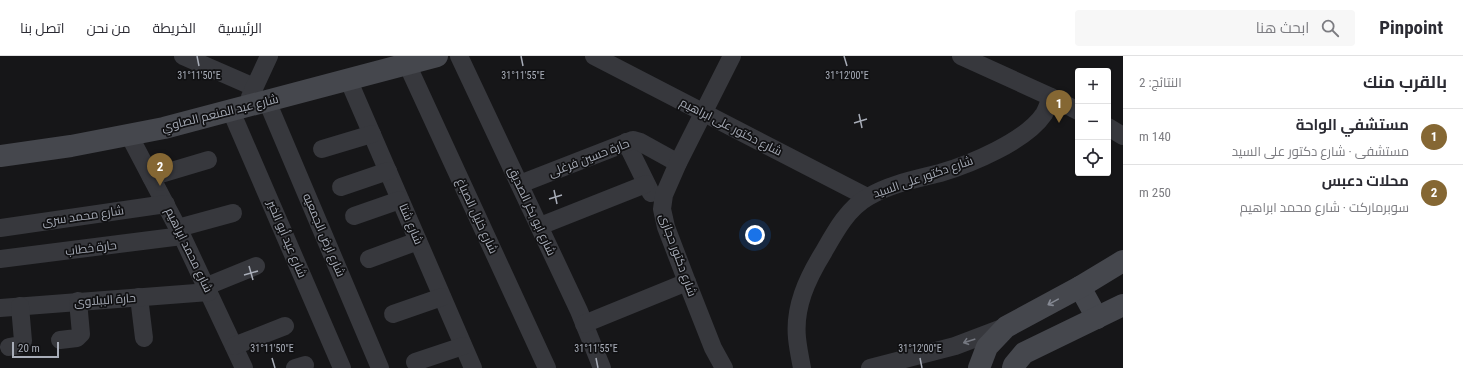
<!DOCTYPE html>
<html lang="ar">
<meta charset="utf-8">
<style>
body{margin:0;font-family:"Roboto Condensed",Cairo,sans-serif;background:#f7f7f7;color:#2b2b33;direction:rtl}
.controls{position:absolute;right:12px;top:12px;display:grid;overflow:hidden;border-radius:4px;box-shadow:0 1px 3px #0004}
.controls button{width:36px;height:36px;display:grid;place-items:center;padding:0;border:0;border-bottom:1px solid #e1e1e2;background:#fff;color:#2b2b33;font:20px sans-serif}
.scale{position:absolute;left:12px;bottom:10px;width:47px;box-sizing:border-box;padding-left:4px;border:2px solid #a8adb8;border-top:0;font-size:11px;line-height:14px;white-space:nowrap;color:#a8adb8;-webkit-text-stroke:3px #111113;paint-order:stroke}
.you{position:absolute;left:755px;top:179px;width:14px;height:14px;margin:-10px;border:3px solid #fff;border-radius:50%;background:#1a73e8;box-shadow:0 0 0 6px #1a73e833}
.badge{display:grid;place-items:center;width:26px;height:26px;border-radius:50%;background:#856733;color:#fff;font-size:13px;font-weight:700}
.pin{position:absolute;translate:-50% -33px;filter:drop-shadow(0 1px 2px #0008)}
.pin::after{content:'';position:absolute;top:21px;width:14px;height:12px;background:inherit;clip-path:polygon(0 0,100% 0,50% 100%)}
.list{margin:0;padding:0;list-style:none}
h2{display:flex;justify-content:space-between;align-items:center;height:52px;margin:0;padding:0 16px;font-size:17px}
h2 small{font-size:13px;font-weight:400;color:#7c7c81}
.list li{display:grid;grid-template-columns:26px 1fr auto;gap:12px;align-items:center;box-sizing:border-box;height:56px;padding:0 16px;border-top:1px solid #e1e1e2}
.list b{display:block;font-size:15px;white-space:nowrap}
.list p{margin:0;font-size:13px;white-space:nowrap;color:#7c7c81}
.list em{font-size:13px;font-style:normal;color:#7c7c81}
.icon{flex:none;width:22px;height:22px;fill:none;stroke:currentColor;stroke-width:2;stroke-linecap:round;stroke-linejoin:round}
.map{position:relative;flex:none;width:1123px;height:312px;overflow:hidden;direction:ltr}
header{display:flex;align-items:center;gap:24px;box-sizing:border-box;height:56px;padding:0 20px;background:#fff;border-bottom:1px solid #e1e1e2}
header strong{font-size:19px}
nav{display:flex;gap:22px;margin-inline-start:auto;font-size:14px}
.search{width:280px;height:36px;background:#f7f7f7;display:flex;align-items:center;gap:10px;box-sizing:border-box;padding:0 14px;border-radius:4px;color:#7c7c81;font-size:15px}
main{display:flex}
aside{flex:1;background:#fff}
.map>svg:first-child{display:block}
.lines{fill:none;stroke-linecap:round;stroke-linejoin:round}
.street{stroke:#37383d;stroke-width:18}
.secondary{stroke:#45474d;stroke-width:22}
.oneway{stroke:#858993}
.oneway2{stroke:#757881}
.ticks{fill:none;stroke:#a8adb8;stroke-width:1.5}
.labels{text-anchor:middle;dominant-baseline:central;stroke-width:3.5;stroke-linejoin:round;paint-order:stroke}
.street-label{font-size:12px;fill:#a8adb8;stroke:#111113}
.ticks-label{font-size:10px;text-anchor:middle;fill:#a8adb8;stroke:#111113;stroke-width:3.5;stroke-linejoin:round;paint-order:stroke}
</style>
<header>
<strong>Pinpoint</strong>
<div class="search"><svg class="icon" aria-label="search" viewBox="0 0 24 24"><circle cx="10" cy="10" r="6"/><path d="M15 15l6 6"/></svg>ابحث هنا</div>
<nav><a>الرئيسية</a><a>الخريطة</a><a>من نحن</a><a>اتصل بنا</a></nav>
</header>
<main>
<aside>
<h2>بالقرب منك<small>النتائج: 2</small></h2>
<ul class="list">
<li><span class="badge">1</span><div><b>مستشفي الواحة</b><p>مستشفى · شارع دكتور على السيد</p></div><em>140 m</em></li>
<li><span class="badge">2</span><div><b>محلات دعبس</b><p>سوبرماركت · شارع محمد ابراهيم</p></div><em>250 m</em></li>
</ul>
</aside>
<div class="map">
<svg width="1123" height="312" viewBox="0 0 1123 312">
<rect width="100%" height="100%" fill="#161618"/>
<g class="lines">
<g class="street">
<path d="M183,0L254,31"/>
<path d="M459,0L579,255L602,312"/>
<path d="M594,0L867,141"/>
<path d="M961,0L1051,41L1078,55"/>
<path d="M407,8L547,312"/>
<path d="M348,23L473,312"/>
<path d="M250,41L269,0"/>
<path d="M267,45L380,312"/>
<path d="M231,55L342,312"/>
<path d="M1108,71L1123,80"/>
<path d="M129,79L182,180L244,312"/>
<path d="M626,86L651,137"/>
<path d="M322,93L372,78"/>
<path d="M151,121L208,104"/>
<path d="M520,128L633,84L640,86L678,107"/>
<path d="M341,131L388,115"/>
<path d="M354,160L400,144"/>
<path d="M540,170L646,128"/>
<path d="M0,172L166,148"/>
<path d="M178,172L233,157"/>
<path d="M0,203L182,180"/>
<path d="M369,203L418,185"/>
<path d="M207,230L256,210"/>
<path d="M139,241L144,282"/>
<path d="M0,252L209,236"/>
<path d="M393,258L442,241"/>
<path d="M584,268L687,226"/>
<path d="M60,284L77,282L81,278L78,245"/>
<path d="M234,290L285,270"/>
<path d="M9,291L20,289L23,285L20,250"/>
<path d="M415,306L463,290"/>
<path d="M295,312L305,309"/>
<path d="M724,312L713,292L687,226L666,171L662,153L664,139L678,107L732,0"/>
<path d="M802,312C800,302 798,292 797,282C794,251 807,223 823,197C835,176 847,153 868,141C890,128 916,123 940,117C971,108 1026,85 1044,58C1047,53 1049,46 1051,41"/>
<path d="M870,312L955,290L1005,271"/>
</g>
<g class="secondary">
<path d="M0,100L71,90L164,72L437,0"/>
<path d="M1080,231L1097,262"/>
<path d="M979,312L987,291L1006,271L1080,231L1123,205"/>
<path d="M1013,312L1014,309L1024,297L1123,249"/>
</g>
</g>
<defs><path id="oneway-shaft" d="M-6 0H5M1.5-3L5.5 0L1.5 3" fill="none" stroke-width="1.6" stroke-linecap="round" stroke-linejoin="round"/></defs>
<use class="oneway" href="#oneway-shaft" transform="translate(1053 246) rotate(151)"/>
<use class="oneway2" href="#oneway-shaft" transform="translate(969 285) rotate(162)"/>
<path class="ticks" d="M197,0L199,10M521,0L523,10M844,0L847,10M859,58L862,72M854,67L867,63M554,134L557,148M549,143L562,139M249,210L253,224M244,219L258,215M272,302L275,312M596,302L598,312M920,302L922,312"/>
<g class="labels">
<g class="street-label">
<text transform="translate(220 57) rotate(-14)">شارع عبد المنعم الصاوي</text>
<text transform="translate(731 71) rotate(27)">شارع دكتور على ابراهيم</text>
<text transform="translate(589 102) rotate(-21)">حارة حسين فرغلى</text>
<text transform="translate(923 121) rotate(-19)">شارع دكتور على السيد</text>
<text transform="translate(532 155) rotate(65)">شارع ابو بكر الصديق</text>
<text transform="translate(83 160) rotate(-8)">شارع محمد سرى</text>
<text transform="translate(477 160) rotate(65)">شارع خليل الصباغ</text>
<text transform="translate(411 168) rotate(67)">شارع شتا</text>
<text transform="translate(324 179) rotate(67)">شارع ارض الجمعيه</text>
<text transform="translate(287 183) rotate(67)">شارع عيد أبو الخير</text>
<text transform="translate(91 192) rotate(-7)">حارة خطاب</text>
<text transform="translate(189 194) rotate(64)">شارع محمد ابراهيم</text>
<text transform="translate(678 199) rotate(70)">شارع دكتور حجازى</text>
<text transform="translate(105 244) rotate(-4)">حارة الببلاوى</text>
</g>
</g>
<g class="ticks-label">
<text x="199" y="23">31°11'50"E</text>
<text x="523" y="23">31°11'55"E</text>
<text x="847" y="23">31°12'00"E</text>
<text x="272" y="296">31°11'50"E</text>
<text x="596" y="296">31°11'55"E</text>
<text x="920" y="296">31°12'00"E</text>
</g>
</svg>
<div class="controls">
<button>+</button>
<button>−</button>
<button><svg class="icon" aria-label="locate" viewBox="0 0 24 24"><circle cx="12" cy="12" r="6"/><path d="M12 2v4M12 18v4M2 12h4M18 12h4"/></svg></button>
</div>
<div class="scale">20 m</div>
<div class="you"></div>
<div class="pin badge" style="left:1059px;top:67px">1</div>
<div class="pin badge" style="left:160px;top:130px">2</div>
</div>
</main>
